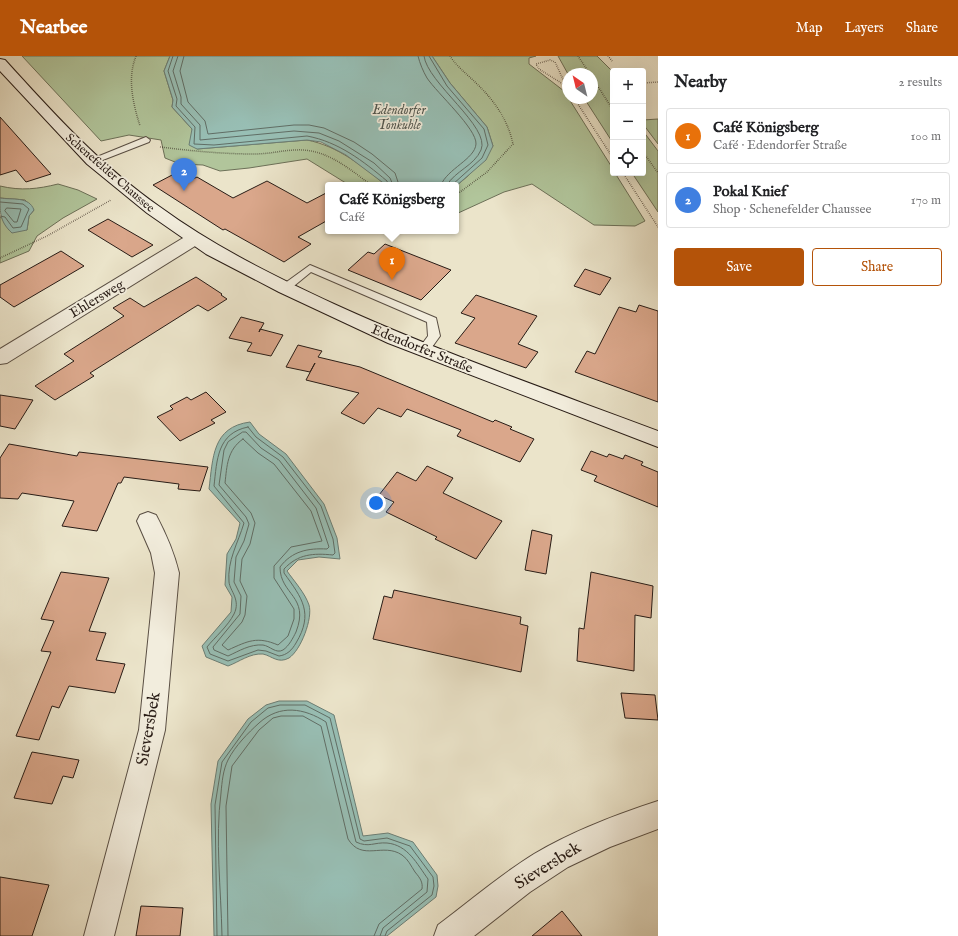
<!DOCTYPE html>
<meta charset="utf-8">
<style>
body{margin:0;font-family:"IM FELL English",serif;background:#f2f2f2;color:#202124}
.controls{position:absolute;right:12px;top:12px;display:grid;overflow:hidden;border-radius:4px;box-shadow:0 4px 16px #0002}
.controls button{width:36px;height:36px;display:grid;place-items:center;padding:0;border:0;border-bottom:1px solid #e0e0e0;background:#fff;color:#202124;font:20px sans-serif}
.compass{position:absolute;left:562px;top:12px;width:36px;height:36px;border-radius:50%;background:#fff;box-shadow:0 4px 16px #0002;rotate:325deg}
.you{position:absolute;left:376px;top:447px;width:14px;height:14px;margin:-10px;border:3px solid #fff;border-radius:50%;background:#1a73e8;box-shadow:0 0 0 6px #1a73e833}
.badge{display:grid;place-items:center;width:26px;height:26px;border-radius:50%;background:#b45309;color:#fff;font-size:13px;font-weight:700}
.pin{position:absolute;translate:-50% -33px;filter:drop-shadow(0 1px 2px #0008)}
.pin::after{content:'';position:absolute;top:21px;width:14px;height:12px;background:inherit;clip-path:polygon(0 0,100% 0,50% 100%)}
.popup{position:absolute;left:325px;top:126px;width:134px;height:52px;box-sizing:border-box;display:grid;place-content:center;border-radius:4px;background:#fff;filter:drop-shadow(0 1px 3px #0005);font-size:13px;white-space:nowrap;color:#757577}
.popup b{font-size:15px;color:#202124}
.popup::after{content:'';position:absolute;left:50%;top:100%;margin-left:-8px;border:8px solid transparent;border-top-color:#fff}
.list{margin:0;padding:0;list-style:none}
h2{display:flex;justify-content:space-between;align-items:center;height:52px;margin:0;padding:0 16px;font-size:17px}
h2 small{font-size:13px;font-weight:400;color:#757577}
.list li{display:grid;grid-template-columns:26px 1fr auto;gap:12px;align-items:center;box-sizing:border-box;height:56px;margin:0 8px 8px;padding:0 8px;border:1px solid #e0e0e0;border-radius:4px}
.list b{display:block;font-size:15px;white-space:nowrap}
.list p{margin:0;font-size:13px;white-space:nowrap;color:#757577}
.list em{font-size:13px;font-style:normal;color:#757577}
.actions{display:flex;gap:8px;padding:12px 16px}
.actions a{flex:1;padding:9px 0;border:1px solid #b45309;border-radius:4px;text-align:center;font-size:14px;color:#b45309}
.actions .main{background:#b45309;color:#fff}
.icon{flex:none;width:22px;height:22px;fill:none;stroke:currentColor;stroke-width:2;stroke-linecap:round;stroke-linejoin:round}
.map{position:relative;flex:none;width:658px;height:880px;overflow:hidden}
header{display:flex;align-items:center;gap:24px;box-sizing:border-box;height:56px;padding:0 20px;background:#b45309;color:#fff}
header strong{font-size:19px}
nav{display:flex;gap:22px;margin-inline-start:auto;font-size:14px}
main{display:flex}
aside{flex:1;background:#fff}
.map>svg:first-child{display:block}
.green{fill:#b1c59b;stroke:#6c7058}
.water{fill:#98bfb5;stroke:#6b7e75}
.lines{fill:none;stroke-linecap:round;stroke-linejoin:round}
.shore{stroke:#606e66;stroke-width:1}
.building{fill:#daa78b;stroke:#281c16}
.lane-casing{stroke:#594e43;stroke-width:2}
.street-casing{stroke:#594e43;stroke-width:2}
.secondary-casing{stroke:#281c16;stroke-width:2}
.path{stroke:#281c16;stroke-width:1.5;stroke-dasharray:0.5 1.5;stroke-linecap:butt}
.lane{fill:#f2eddd;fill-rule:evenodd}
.street{fill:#f2eddd;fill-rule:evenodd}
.secondary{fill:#f2eddd;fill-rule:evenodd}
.labels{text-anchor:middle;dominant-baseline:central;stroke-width:3.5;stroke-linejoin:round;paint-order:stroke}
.far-street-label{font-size:12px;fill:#281c16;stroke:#f2eddd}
.far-water-label{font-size:13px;font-style:italic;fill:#4f554e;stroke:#f2eddd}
.street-label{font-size:14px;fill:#281c16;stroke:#f2eddd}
.near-street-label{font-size:17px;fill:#281c16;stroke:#f2eddd}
</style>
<header>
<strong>Nearbee</strong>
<nav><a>Map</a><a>Layers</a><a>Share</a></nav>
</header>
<main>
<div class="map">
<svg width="658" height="880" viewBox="0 0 658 880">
<rect width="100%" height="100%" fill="#ebe4ca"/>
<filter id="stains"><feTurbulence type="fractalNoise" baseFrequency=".005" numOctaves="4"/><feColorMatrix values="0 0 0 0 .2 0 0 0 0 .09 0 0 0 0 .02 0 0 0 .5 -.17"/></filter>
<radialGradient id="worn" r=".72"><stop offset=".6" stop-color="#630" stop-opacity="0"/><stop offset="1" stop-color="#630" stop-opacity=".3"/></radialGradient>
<g class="green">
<path d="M22,0H170L164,15L173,44L172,51L192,73L197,93L307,84C338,90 362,110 386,129H349L307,103L249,112L220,115L203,109L180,108L165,102L161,84L129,79L101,85Z"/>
<path d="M432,0H536L529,2V8L564,35L613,113V117H615L645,165L635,170L594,169L532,128L504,136L456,158V130L468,120L493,90L487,71L450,27Z"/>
<path d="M558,0H597L613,16V87L584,42H592V18H568Z"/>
<path d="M658,63V88L643,68V64Z"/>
<path d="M643,75L658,95V156L632,117H643Z"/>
<path d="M58,128L78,134L97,143L63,162L37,180L29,195L0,207V161L27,174L29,160L34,154L25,144L0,142V130C21,135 38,133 58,128Z"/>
</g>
<g class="water">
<path d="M170,0H432L450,27L487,71L493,90L486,104L456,130L386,129L346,99L321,86L307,84L197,93L189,89L192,73L172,51L173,44L164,15Z"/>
<path d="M0,142C12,144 29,140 34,154L29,160L27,174L12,177C0,166 0,157 0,142Z"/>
<path d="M250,366L259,378L286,398L324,448L337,482L340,503L319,501L298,504L287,515C294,525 305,537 309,549C313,562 301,594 289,602C278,608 272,600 263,598C250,597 239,606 228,610L206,601L202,590L231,556L232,541L225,529L227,498L236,483L240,467L209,433C213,402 212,371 250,366Z"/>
<path d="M279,645H307L334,659L363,780L388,777L413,786L437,819L438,830L436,841L387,880H214L211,748L218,705L248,663L266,649Z"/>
</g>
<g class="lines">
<g class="shore">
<path d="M173,0L168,15L177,43L176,50L195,71L194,88L214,89L307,80C339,86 363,105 387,125L388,129"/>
<path d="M178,0L173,15L181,41V48L200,69V84L294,75L319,77L339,85L374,107L390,122L393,129"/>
<path d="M184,0L180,15L188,46L205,65L208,78L294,69H309L324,72L354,86L372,98L395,117L399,129"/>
<path d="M418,0C420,8 423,15 427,22C437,37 477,73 476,88C475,103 447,113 441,129"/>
<path d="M424,0C427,27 491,71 481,94C474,110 455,115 447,129"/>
<path d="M429,0L447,30L484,73L488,89L482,102L452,129"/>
<path d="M0,146L23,148L29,153L21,171L13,172L5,161L0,160"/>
<path d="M7,152L21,153L17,166H14L5,155Z"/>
<path d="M248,371L256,381L283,401L321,450L333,483L335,497L333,499C313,497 298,498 284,513V517C302,542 314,557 296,587C292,594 287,599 279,600L266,595L258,594L228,605L210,598L207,591C215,581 228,570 234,558C241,544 230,535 229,526C227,505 238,487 244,467L214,430C217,404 217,377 248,371Z"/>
<path d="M243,376H246L261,392L279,404L316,452L329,491L327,493C308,492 292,495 280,511C280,539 310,540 296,576C293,582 289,590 283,594C276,598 270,590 263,589C250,588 239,595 228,600L214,594L213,591L240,558L241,540L234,526L236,501L244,485L249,468L246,461L219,429L224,394L228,386Z"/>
<path d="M243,383L258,397L274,408L311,455L322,485L291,491L274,510V522L294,553V563L288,580L278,589C257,580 248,585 228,594L222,589L242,566L245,559L247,540L240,525L242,503L250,488L255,467L251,457L225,427C227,410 227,394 243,383Z"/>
<path d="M217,880L215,749L222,706L251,666L268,652L280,649H305L330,662L360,783L364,785L387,782L410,790L433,821L434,830L432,839L387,875L385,880"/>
<path d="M222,880C221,832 215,784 221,737C222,726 223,714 228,704C235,690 248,677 259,667C280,648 304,652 326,666L356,786C369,792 374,786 387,787C408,789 417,808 428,823L427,836L383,872L380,880"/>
<path d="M228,880L226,750L232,710L259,674L273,662L281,660H303L321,670L348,783C362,806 383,786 402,799C408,803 411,810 415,816C420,822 423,826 422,833L379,868L374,880"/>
</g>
</g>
<g class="building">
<path d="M0,61L51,118L26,126L16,114L0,119Z"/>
<path d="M174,118L187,126L197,121L233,142L267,125L307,147L328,136V164L298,181L311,188L284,206L225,173L223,174L153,129Z"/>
<path d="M108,163L153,189L132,201L88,174Z"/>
<path d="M385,188L451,214L421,244L348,214L368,196L374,198Z"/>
<path d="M61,195L84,210L14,251L0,241V229Z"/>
<path d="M585,213L611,222L600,239L574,230Z"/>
<path d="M196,221L222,238L221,239L227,243L208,255L198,249L90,317L94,320L55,344L35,330L74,305L64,298L124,260L113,252L130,242L144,251Z"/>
<path d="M476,239L537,260L518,288L538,296L526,312L455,287L475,262L461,257Z"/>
<path d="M639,249L658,255V346L575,316L587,295L595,298L619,251L636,256Z"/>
<path d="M241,261L264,267L259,276L260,273L283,279L271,300L247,295L252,287L229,282Z"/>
<path d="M298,289L322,295L318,301L360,311L493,366L495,364L512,371L510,373L534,383L520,406L457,380L461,374L407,353L401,361L378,352L364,368L341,357L359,337L306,324L315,307L310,316L286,311Z"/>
<path d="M206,336L226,356L211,364L215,367L180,385L157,361L173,353L170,350L187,341L191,344Z"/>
<path d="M0,339L33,344L15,373L0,370Z"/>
<path d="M9,388L77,400L79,396L208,411L200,435L178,433L179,428L124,421L121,427H118L97,475L62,470L74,445L22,437L18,443L0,442V402Z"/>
<path d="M591,395L607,401L609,398L623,403L625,399L643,406L641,409L658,416V451L594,425L597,420L581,414Z"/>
<path d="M427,410L453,422L443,437L502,465L476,503L435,483L437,481L386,456L394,446L379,439L397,416L416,425Z"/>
<path d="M532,474L552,479L546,518L525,514Z"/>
<path d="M61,516L109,522L89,575L106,577L96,604L125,608L115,637L69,630L59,652L52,650L39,684L16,680L51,596L41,595L54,565L41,563Z"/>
<path d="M591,516L653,530L651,562L635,559L634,615L577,605L579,572L584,573Z"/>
<path d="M394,534L521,561L520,568L528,570L521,616L373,583L384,540L392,542Z"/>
<path d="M621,637L655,639L658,664L625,662Z"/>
<path d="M32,696L79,704L73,722L63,720L52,748L14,742Z"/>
<path d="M0,821L49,829L32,880H0Z"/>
<path d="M141,850L183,852L180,880H136Z"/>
<path d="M562,855L582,880H532Z"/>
</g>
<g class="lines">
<g class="lane-casing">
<g id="lane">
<path d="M146,81L150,84L149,86L95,107H89L87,105Z"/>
<path d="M310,209L436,262L440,280L427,298H419L417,295L428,280L427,266L311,216L289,234H281L280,232L281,230Z"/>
</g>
</g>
<g class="street-casing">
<g id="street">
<path d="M194,178L200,179L202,183L200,187L7,307L0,308V293L188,179Z"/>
<path d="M148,456L156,459C166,478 174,496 179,517L165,674L114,880H84L139,674L155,517L151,497L137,465L140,459Z"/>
<path d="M658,745V773L610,791L568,811L530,836L474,880H434L438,869C470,845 500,819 534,798C573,775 615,759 658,745Z"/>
</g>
</g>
<g class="secondary-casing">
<path id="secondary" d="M0,3L5,4C53,57 101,110 160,151C215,191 272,219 334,248C439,296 549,334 658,375V391L388,287L279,236L206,198L147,157L87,108L0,15Z"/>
</g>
<g class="path">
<path d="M136,0C127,23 133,47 140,70"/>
<path d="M450,0C457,11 467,18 476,27C494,44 508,64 513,88L487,116L456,139"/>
<path d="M578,0L590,18"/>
<path d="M608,0L613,6"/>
<path d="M592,21L613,54"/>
<path d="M643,27L658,26"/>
<path d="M566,30L539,13L536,8L550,4L555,6L568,34"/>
<path d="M574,42L613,102"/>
<path d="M160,91C192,95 223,98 255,98C271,98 288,93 304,94C330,96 351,114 371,129"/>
<path d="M643,96L658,117"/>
<path d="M623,117L658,171"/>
<path d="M0,202L47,180L111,144"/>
</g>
<use href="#lane" class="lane"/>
<use href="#street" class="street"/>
<use href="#secondary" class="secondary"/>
</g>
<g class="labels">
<g class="far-street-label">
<text transform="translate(110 117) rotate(41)">Schenefelder Chaussee</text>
</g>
<g class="far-water-label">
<text x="399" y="54">Edendorfer<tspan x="399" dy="15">Tonkuhle</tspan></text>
</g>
<g class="street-label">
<text transform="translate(97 243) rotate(-31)">Ehlersweg</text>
<text transform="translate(422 293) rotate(22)">Edendorfer Straße</text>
</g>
<g class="near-street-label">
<text transform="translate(149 673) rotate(-80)">Sieversbek</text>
<text transform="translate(548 810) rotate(-32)">Sieversbek</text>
</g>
</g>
<rect width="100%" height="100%" filter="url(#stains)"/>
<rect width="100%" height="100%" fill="url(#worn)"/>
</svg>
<div class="controls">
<button>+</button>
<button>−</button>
<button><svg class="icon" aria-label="locate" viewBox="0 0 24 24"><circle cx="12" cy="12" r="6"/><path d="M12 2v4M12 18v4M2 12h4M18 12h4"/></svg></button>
</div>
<svg class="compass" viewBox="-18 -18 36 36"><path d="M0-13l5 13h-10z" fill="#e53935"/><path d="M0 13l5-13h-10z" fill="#757577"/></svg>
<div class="you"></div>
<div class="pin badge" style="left:392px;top:224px;background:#e8710a">1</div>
<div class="popup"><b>Café Königsberg</b>Café</div>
<div class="pin badge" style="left:184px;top:135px;background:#3f7fe0">2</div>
</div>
<aside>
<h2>Nearby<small>2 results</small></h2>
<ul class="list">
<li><span class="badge" style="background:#e8710a">1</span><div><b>Café Königsberg</b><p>Café · Edendorfer Straße</p></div><em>100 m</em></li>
<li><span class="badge" style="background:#3f7fe0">2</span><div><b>Pokal Knief</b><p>Shop · Schenefelder Chaussee</p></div><em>170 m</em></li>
</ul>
<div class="actions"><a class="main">Save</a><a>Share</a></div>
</aside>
</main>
